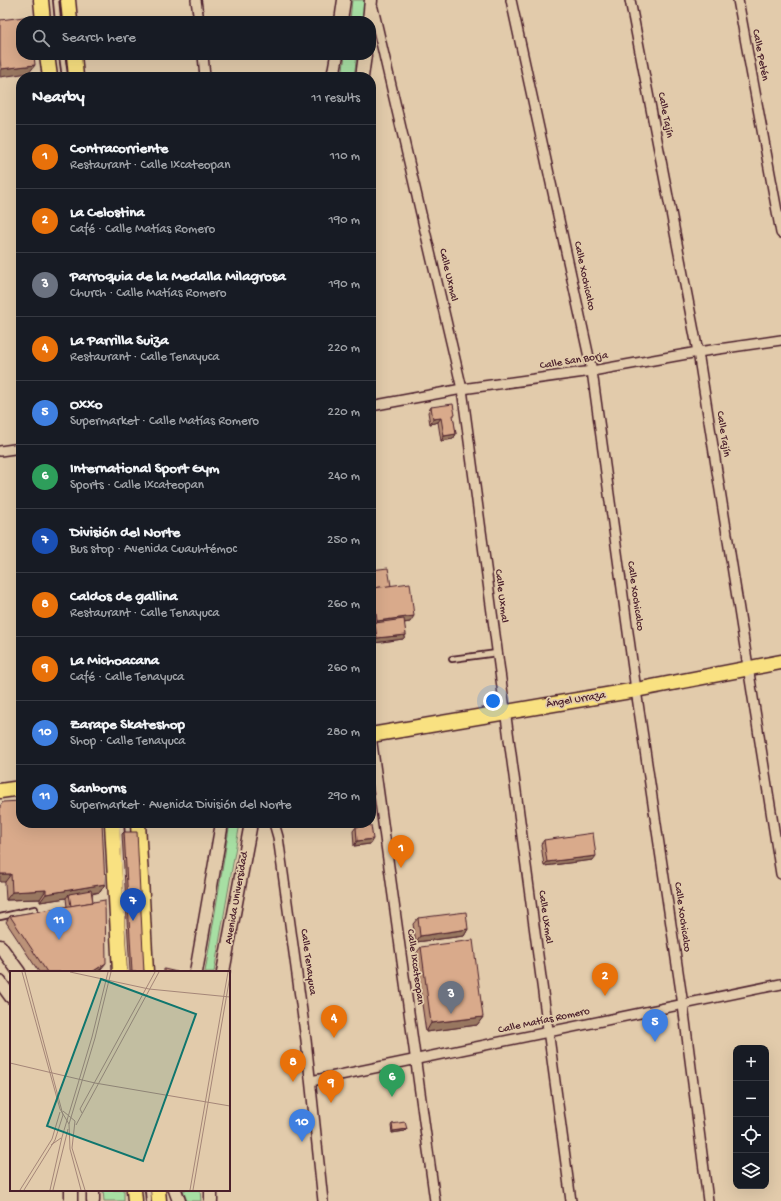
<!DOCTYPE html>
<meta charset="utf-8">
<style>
body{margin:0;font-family:"Gochi Hand",sans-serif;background:#242831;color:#f1f3f6}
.controls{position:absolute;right:12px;bottom:12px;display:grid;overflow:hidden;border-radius:8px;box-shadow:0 4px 16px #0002}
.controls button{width:36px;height:36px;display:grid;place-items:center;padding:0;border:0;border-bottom:1px solid #363941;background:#171b24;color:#f1f3f6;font:20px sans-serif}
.you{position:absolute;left:493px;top:701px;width:14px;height:14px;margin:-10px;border:3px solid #fff;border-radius:50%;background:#1a73e8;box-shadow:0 0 0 6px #1a73e833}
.badge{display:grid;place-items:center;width:26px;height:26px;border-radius:50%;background:#1f6fb2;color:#fff;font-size:13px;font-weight:700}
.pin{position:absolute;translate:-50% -33px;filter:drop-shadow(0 1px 2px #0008)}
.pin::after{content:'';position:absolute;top:21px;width:14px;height:12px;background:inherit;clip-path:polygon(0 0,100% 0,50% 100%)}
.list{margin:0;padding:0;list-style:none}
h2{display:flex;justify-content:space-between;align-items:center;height:52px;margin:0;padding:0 16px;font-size:17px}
h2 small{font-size:13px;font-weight:400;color:#9ea1a6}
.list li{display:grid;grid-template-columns:26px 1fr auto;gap:12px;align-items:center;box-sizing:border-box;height:64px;padding:0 16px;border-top:1px solid #363941}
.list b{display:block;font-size:15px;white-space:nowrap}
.list p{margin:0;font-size:13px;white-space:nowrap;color:#9ea1a6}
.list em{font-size:13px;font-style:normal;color:#9ea1a6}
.icon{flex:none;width:22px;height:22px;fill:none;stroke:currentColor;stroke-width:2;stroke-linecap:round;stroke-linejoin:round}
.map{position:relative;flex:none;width:781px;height:1201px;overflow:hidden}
.search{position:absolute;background:#171b24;box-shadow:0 4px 16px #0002;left:16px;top:16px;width:360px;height:44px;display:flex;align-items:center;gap:10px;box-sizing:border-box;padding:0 14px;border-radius:16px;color:#9ea1a6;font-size:15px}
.panel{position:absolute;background:#171b24;box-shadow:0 4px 16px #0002;left:16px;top:72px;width:360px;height:756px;border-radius:16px}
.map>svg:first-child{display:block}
.green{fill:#a7dfa3;stroke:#787f67}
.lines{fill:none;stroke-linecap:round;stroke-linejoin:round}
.service-casing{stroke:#4a1f2b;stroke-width:8}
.minor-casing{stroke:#4a1f2b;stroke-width:12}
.secondary-casing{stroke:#4a1f2b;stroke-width:15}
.primary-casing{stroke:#4a1f2b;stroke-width:17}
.service{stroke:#e2cbab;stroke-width:4.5}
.minor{stroke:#e2cbab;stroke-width:9}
.secondary{stroke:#e2cbab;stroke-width:12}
.primary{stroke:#f9e181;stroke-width:14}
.wall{fill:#bb9278;stroke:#4a1f2b}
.shaded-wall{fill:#987761;stroke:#4a1f2b}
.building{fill:#d9aa8b;stroke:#4a1f2b}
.labels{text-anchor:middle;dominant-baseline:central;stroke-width:3.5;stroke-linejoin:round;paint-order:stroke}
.street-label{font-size:11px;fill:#4a1f2b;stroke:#e2cbab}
.inset-road{fill:none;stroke:#a58678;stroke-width:1}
.view{fill:#0f766e;fill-opacity:0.15;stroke:#0f766e;stroke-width:2}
.inset-edge{fill:none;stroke:#4a1f2b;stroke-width:2}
</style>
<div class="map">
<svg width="781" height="1201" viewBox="0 0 781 1201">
<rect width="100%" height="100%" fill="#e2cbab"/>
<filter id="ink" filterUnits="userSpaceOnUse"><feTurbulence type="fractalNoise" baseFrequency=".025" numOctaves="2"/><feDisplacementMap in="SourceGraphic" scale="8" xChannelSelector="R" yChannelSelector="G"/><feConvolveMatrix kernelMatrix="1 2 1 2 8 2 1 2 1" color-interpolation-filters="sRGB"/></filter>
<g filter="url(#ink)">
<g class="green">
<path d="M352,0H365L362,21H350Z"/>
<path d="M345,55H357L354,77H342Z"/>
<path d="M230,823H240L214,972H205Z"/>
<path d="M103,1190H124V1201H104Z"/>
<path d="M183,1190H200L201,1201H187Z"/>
</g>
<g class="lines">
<g class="service-casing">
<g id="service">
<path d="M56,0L58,21"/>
<path d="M62,55L65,77"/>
<path d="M452,659L497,653"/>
<path d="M121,823L130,972"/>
<path d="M0,917L35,909"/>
<path d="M148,1190L149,1201"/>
</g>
</g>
<g class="minor-casing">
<g id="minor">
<path d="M196,0L199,21"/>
<path d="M511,0L592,371L636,690L683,1005L708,1201"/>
<path d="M630,0L698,352L781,874"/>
<path d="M738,0L781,233"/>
<path d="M373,8L462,389L571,1201"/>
<path d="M203,55L205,77"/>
<path d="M371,406L462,389L592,371L698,352L781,340"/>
<path d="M0,451L21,448"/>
<path d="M371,736L435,1201"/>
<path d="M274,823L278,837L306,1040L323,1201"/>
<path d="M311,1081L781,984"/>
</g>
</g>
<g class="secondary-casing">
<g id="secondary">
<path d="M341,21L344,0"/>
<path d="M369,21L371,0"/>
<path d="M333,77L337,55"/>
<path d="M362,77L365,55"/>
<path d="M0,946L19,972"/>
<path d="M196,972L222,823"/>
<path d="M223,972L251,823"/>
<path d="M0,982L11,997"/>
<path d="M93,1190V1201"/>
<path d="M175,1190L179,1201"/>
<path d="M211,1190V1201"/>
<path d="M71,1201V1190"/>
</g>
</g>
<g class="primary-casing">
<g id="primary">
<path d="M41,0L43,21"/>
<path d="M68,0L70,21"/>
<path d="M47,55L50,77"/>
<path d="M74,55L76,77"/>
<path d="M371,735L636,690L781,662"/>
<path d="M0,791L21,788"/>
<path d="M112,823L120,972"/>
<path d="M138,823L146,972"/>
<path d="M134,1190L135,1201"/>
<path d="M158,1190L159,1201"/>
</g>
</g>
<use href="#service" class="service"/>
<use href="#minor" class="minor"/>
<use href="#secondary" class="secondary"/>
<use href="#primary" class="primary"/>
</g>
<g class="wall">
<path d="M431,407L453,418L456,434L453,439L441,441L438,422L430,424L428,412Z"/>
<path d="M371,570L391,586L410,622L404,623L406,635L403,639L374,643L371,611Z"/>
<path d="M0,806L105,884L100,892L92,894L101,969L97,972H39L6,922L10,916L67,907L66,898L40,902V899L6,900Z"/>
<path d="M356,827L370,844L354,846L353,831Z"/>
<path d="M124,832L144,972H130L122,834Z"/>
<path d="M544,840L593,860L544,866L541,844Z"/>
<path d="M418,918L468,929L464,936L416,942L413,924Z"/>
<path d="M421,947L483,1017L477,1025L426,1032L415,955Z"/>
<path d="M392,1124L407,1129L405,1131L392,1133L391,1126Z"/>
</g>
<g class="shaded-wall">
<path d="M312,55H323L322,56Z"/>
<path d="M35,65L29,73L0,77V71L1,69Z"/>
<path d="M441,418L438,422L430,424L433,419Z"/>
<path d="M456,434L453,439L441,441L444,436Z"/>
<path d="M414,616L410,622L376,627L375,624L377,621Z"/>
<path d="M406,635L403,639L374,643L377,638Z"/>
<path d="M373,839L370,844L354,846L357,841Z"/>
<path d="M596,856L593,860L544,866L547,862Z"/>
<path d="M0,874H11L5,882H0Z"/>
<path d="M105,884L100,892L69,897V894L66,898L40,902L46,894Z"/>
<path d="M46,890L40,899L6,900L12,892Z"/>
<path d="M468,929L464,936L416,942L420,936Z"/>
<path d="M106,963L101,969L97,972H92Z"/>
<path d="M483,1017L477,1025L426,1032L431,1023Z"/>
<path d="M407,1129L405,1131L392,1133L393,1131Z"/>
</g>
<g class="building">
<path d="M32,16V21H21V55H34L35,65L1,69L0,59V20Z"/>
<path d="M453,404L455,415H453L456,434L444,436L441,418L433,419L431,407Z"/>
<path d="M388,568L391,586L373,588L372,589H371V570Z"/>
<path d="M410,583L414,616L377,621L373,588Z"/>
<path d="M404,619L406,635L377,638L375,623Z"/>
<path d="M21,801V823H102L105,884L46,894V890L12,892L11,874H0V806L3,802Z"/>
<path d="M371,825L373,839L357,841L356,827Z"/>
<path d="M124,832H137L144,972H132Z"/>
<path d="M593,833L596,856L547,862L544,840Z"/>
<path d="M91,890L93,902L71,906L69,894Z"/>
<path d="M105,900L106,963L92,972H47L10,916Z"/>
<path d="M466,912L468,929L420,936L418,918Z"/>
<path d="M473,940L483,1017L431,1023L421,947Z"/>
<path d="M164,969L177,972H164Z"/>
<path d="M405,1122L407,1129L393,1131L392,1124Z"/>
</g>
</g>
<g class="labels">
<g class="street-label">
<text transform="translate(760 55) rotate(79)">Calle Petén</text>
<text transform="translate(665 115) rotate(79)">Calle Tajín</text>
<text transform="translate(448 275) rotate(77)">Calle Uxmal</text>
<text transform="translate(584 276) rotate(78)">Calle Xochicalco</text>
<text transform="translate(574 361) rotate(-9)">Calle San Borja</text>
<text transform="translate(723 434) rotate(81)">Calle Tajín</text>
<text transform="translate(501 596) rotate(83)">Calle Uxmal</text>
<text transform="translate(635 596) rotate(82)">Calle Xochicalco</text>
<text transform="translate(576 700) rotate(-9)">Ángel Urraza</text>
<text transform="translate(237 898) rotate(-80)">Avenida Universidad</text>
<text transform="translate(545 917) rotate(82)">Calle Uxmal</text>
<text transform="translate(682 917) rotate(82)">Calle Xochicalco</text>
<text transform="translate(308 962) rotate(82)">Calle Tenayuca</text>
<text transform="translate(415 967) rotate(82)">Calle Ixcateopan</text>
<text transform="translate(544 1021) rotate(-12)">Calle Matías Romero</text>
</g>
</g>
<g transform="translate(10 971)">
<rect width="220" height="220" fill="#e2cbab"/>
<path class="inset-road" d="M12,1L50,138L59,153L60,178L71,219M60,1L139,18L220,26M0,92L85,112L220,135M53,140L65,150L62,177L75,219M72,142L70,138L145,1M59,153L85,67L101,1M66,154L149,1M41,174L51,167M10,219L42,168L50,141M14,219L45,169L53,144L15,1M40,219L52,166L82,66L98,1M43,219L58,158M180,219L218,1M183,219L220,5"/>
<path class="view" d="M91,8L186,43L133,190L37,155Z"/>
<rect width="220" height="220" class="inset-edge"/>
</g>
</svg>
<div class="controls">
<button>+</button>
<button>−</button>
<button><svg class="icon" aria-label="locate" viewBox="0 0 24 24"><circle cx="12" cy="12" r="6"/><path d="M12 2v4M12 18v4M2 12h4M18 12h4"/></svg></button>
<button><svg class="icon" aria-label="layers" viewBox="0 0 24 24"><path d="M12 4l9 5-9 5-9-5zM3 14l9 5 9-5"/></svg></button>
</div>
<div class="you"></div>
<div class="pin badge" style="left:401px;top:868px;background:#e8710a">1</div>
<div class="pin badge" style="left:605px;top:996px;background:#e8710a">2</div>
<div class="pin badge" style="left:451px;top:1014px;background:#6b7280">3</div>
<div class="pin badge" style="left:334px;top:1038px;background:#e8710a">4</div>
<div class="pin badge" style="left:655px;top:1042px;background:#3f7fe0">5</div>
<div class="pin badge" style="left:392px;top:1097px;background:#2e9e5b">6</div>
<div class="pin badge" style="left:133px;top:921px;background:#1a4fb4">7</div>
<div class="pin badge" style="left:293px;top:1082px;background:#e8710a">8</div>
<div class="pin badge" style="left:331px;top:1103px;background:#e8710a">9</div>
<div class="pin badge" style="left:302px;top:1142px;background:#3f7fe0">10</div>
<div class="pin badge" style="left:59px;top:940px;background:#3f7fe0">11</div>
<div class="search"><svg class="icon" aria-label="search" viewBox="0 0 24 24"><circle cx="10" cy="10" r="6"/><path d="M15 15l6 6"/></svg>Search here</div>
<section class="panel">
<h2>Nearby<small>11 results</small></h2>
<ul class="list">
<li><span class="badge" style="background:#e8710a">1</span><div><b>Contracorriente</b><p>Restaurant · Calle Ixcateopan</p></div><em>110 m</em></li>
<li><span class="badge" style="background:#e8710a">2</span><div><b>La Celostina</b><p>Café · Calle Matías Romero</p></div><em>190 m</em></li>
<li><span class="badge" style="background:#6b7280">3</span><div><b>Parroquia de la Medalla Milagrosa</b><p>Church · Calle Matías Romero</p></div><em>190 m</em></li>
<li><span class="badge" style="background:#e8710a">4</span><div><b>La Parrilla Suiza</b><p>Restaurant · Calle Tenayuca</p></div><em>220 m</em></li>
<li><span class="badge" style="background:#3f7fe0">5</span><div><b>Oxxo</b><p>Supermarket · Calle Matías Romero</p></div><em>220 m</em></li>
<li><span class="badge" style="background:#2e9e5b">6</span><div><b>International Sport Gym</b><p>Sports · Calle Ixcateopan</p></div><em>240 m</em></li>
<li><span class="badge" style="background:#1a4fb4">7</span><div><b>División del Norte</b><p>Bus stop · Avenida Cuauhtémoc</p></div><em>250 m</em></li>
<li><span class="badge" style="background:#e8710a">8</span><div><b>Caldos de gallina</b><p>Restaurant · Calle Tenayuca</p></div><em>260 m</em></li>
<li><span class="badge" style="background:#e8710a">9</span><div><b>La Michoacana</b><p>Café · Calle Tenayuca</p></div><em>260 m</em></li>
<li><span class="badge" style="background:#3f7fe0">10</span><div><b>Zarape Skateshop</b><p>Shop · Calle Tenayuca</p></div><em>280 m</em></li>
<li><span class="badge" style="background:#3f7fe0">11</span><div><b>Sanborns</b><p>Supermarket · Avenida División del Norte</p></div><em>290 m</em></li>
</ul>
</section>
</div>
